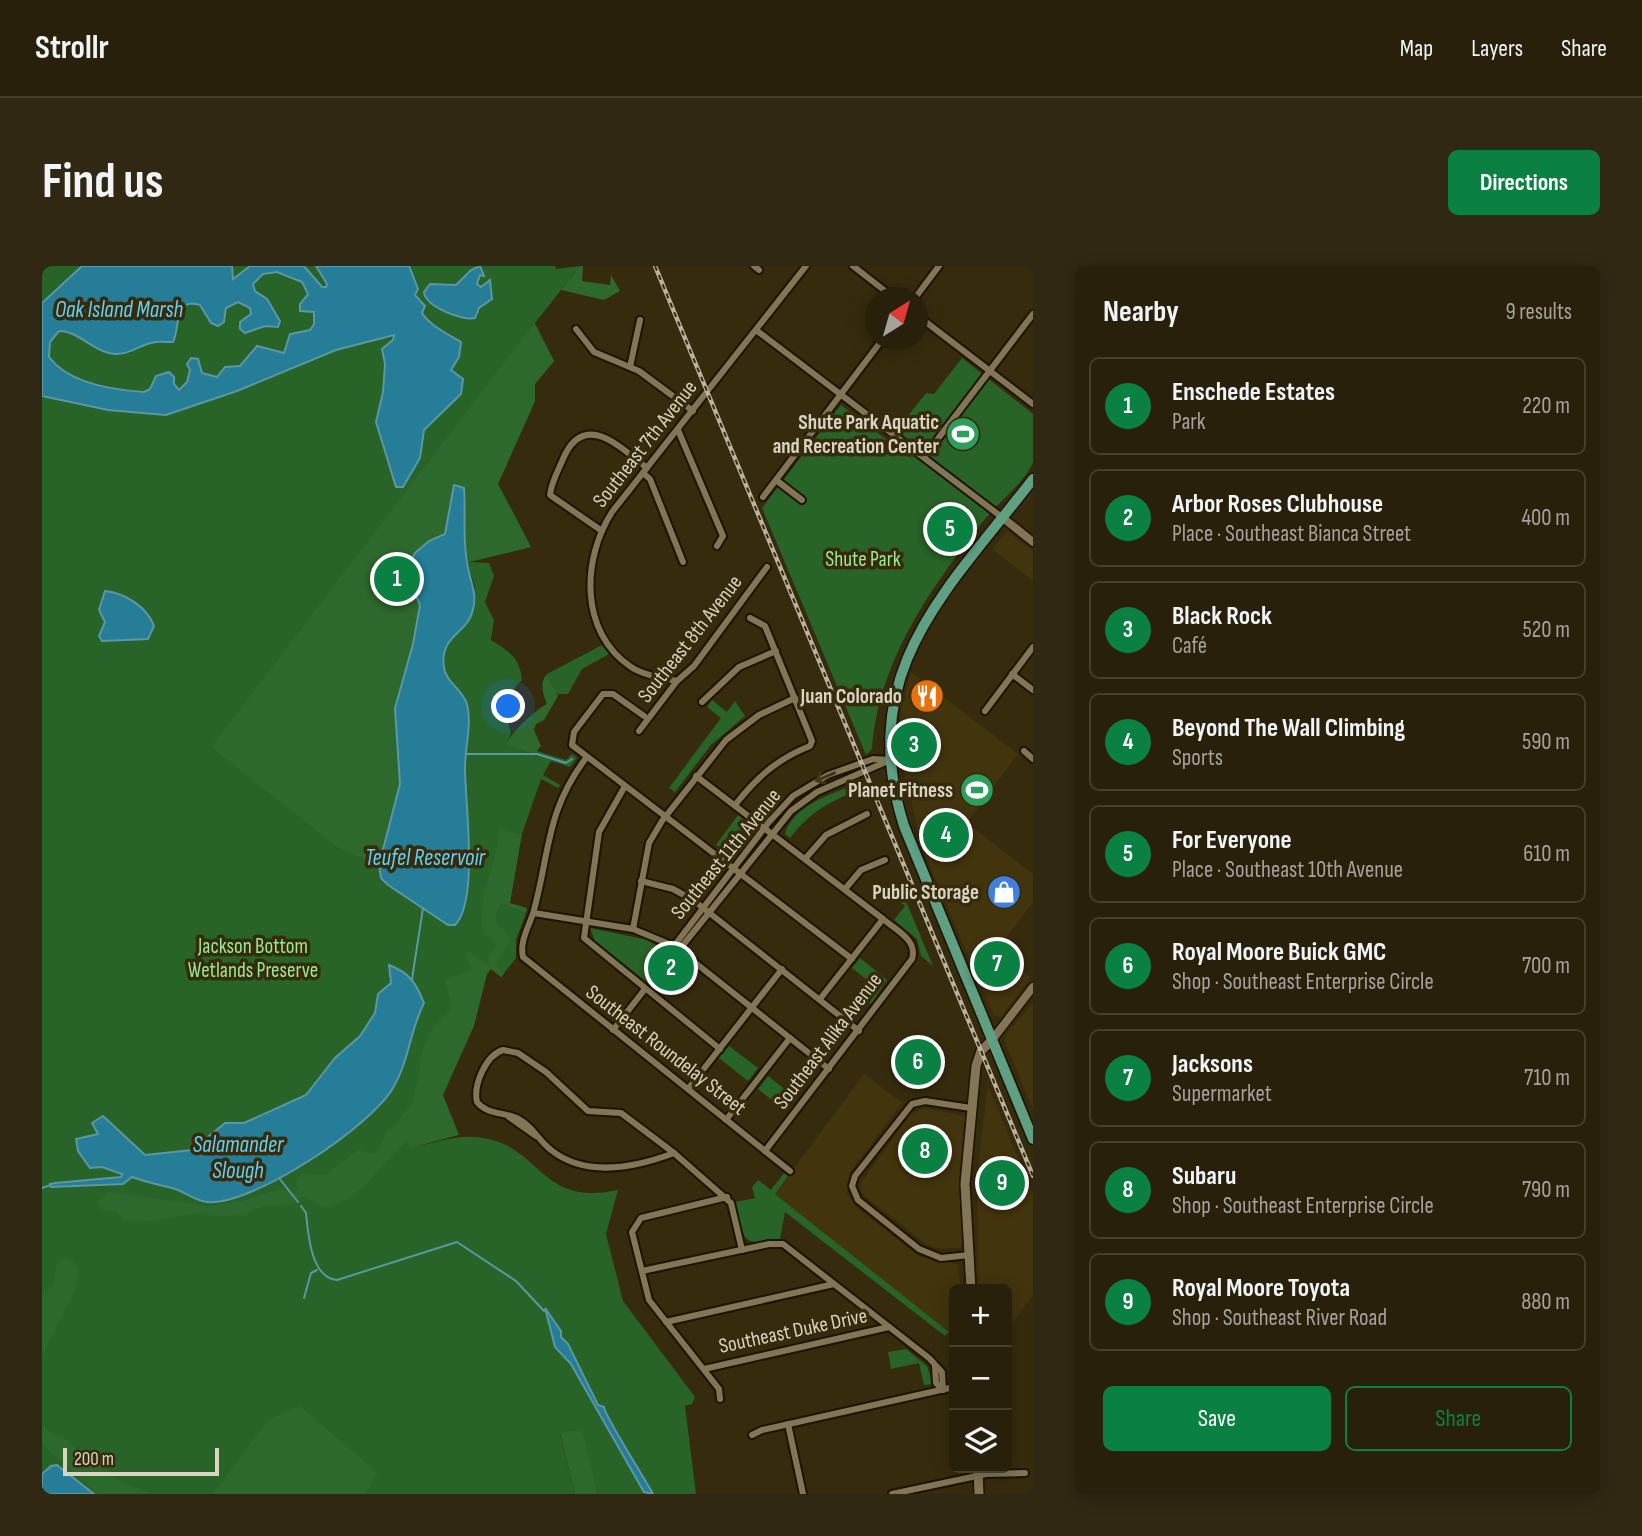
<!DOCTYPE html>
<meta charset="utf-8">
<style>
body{margin:0;font-family:"Sofia Sans Condensed",sans-serif;background:#302813;color:#f1f3f6}
.controls{position:absolute;right:21px;bottom:21px;display:grid;overflow:hidden;border-radius:10px;box-shadow:0 4px 18px #0003}
.controls button{width:63px;height:63px;display:grid;place-items:center;padding:0;border:0;border-bottom:2px solid #443e2b;background:#28200a;color:#f1f3f6;font:35px sans-serif}
.compass{position:absolute;left:823px;top:21px;width:63px;height:63px;border-radius:50%;background:#28200a;box-shadow:0 4px 18px #0003;rotate:37deg}
.scale{position:absolute;left:21px;bottom:18px;width:156px;box-sizing:border-box;padding-left:7px;border:4px solid #dad3c2;border-top:0;font-size:19px;line-height:24px;white-space:nowrap;color:#dad3c2;-webkit-text-stroke:5px #362b0d;paint-order:stroke}
.you{position:absolute;left:467px;top:441px;width:24px;height:24px;margin:-18px;border:5px solid #fff;border-radius:50%;background:#1a73e8;box-shadow:0 0 0 10px #1a73e833}
.badge{display:grid;place-items:center;width:46px;height:46px;border-radius:50%;background:#0b8043;color:#fff;font-size:23px;font-weight:700}
.pin{position:absolute;translate:-50% -50%;border:4px solid #fff;box-shadow:0 2px 7px #0006}
.list{margin:0;padding:0;list-style:none}
h2{display:flex;justify-content:space-between;align-items:center;height:91px;margin:0;padding:0 28px;font-size:30px}
h2 small{font-size:23px;font-weight:400;color:#a5a39c}
.list li{display:grid;grid-template-columns:46px 1fr auto;gap:21px;align-items:center;box-sizing:border-box;height:98px;margin:0 14px 14px;padding:0 14px;border:2px solid #443e2b;border-radius:10px}
.list b{display:block;font-size:26px;white-space:nowrap}
.list p{margin:0;font-size:23px;white-space:nowrap;color:#a5a39c}
.list em{font-size:23px;font-style:normal;color:#a5a39c}
.actions{display:flex;gap:14px;padding:21px 28px}
.actions a{flex:1;padding:16px 0;border:2px solid #0b8043;border-radius:10px;text-align:center;font-size:24px;color:#0b8043}
.actions .main{background:#0b8043;color:#fff}
.icon{flex:none;width:38px;height:38px;fill:none;stroke:currentColor;stroke-width:2;stroke-linecap:round;stroke-linejoin:round}
.map{position:relative;flex:none;width:991px;height:1228px;overflow:hidden;border-radius:10px}
header{display:flex;align-items:center;gap:42px;box-sizing:border-box;height:98px;padding:0 35px;background:#28200a;border-bottom:2px solid #443e2b}
header strong{font-size:33px}
nav{display:flex;gap:38px;margin-inline-start:auto;font-size:24px}
.intro{display:flex;align-items:center;justify-content:space-between;box-sizing:border-box;height:168px;padding:0 42px}
h1{margin:0;font-size:49px}
.button{padding:18px 32px;border-radius:10px;background:#0b8043;color:#fff;font-size:24px;font-weight:700}
main{display:flex;gap:42px;padding:0 42px}
aside{flex:1;background:#28200a;border-radius:10px;box-shadow:0 4px 18px #0003}
.map>svg:first-child{display:block}
.built{fill:#42340d}
.green{fill:#286327;fill-rule:evenodd}
.forest{fill:#2d682c}
.water{fill:#257d97;stroke:#5b97a4;stroke-width:2;fill-rule:evenodd}
.lines{fill:none;stroke-linecap:round;stroke-linejoin:round}
.stream{stroke:#5b97a4;stroke-width:2}
.minor-casing{stroke:#1e1300;stroke-width:10}
.tertiary-casing{stroke:#1e1300;stroke-width:11}
.secondary-casing{stroke:#1e1300;stroke-width:12}
.primary-casing{stroke:#1e1300;stroke-width:13}
.minor{stroke:#837656;stroke-width:6}
.tertiary{stroke:#837656;stroke-width:8}
.secondary{stroke:#837656;stroke-width:9}
.primary{stroke:#5f9f84;stroke-width:10}
.rail-casing{stroke:#bbb39f;stroke-width:4.5}
.rail{stroke:#362b0d;stroke-width:2;stroke-dasharray:5;stroke-linecap:butt}
.oneway{stroke:#423618}
.labels{text-anchor:middle;dominant-baseline:central;stroke-width:7;stroke-linejoin:round;paint-order:stroke}
.poi-label{font-size:21px;font-weight:bold;fill:#dad3c2;stroke:#362b0d;text-anchor:end}
.street-label{font-size:21px;fill:#dad3c2;stroke:#362b0d}
.park-label{font-size:21px;fill:#98ea94;stroke:#362b0d}
.water-label{font-size:23px;font-style:italic;fill:#61d1f5;stroke:#362b0d}
</style>
<header>
<strong>Strollr</strong>
<nav><a>Map</a><a>Layers</a><a>Share</a></nav>
</header>
<div class="intro"><h1>Find us</h1><a class="button">Directions</a></div>
<main>
<div class="map">
<svg width="991" height="1228" viewBox="0 0 991 1228">
<rect width="100%" height="100%" fill="#362b0d"/>
<g class="built">
<path d="M965,265L991,285V315L950,283Z"/>
<path d="M869,406L976,488L925,557L991,608V636L955,685L989,711L959,751L952,750L880,582L856,481L859,441Z"/>
<path d="M991,737V844L963,776L964,768Z"/>
<path d="M822,808L860,837L808,906L805,927L813,940L878,991L916,998L919,1023H912V1070L733,928Z"/>
<path d="M946,819L991,928V1029L965,1064V1023H936L935,909Z"/>
<path d="M882,842L923,850L917,913L920,978L917,982L899,983L885,979L823,930L818,923L820,915L869,848Z"/>
</g>
<g class="green">
<path d="M0,0H513L514,3L538,0L493,57L512,95L493,118V135L456,218L489,281L428,296L447,297L452,310L443,336L452,354L449,374C467,385 478,392 480,414L473,421L470,443L465,451L469,468L464,479L496,490L495,485L524,494L530,488L535,492L528,501L509,495L501,509L518,519L516,522L499,513L480,568L457,564V580L449,605L459,638L484,647L474,674V692L459,711L440,696L368,881C398,877 415,866 447,873C501,886 500,940 576,924L564,968L581,1035L653,1131L650,1138L643,1140L654,1228H556L539,1163L518,1168L533,1228H0ZM425,297L433,321L427,355L410,370Z"/>
<path d="M920,92L991,148C991,161 991,183 991,196C985,214 955,238 943,253C890,320 837,393 830,483L824,489L720,242L799,139L875,197L847,174L884,127L892,128Z"/>
<path d="M560,379L567,388L540,403L526,428H515L505,408Z"/>
<path d="M670,434L685,446L693,435L703,450L669,479L633,526L627,522L679,452L665,441Z"/>
<path d="M816,518L818,523C786,537 770,544 748,572L743,568C750,540 792,526 816,518Z"/>
<path d="M696,549L714,564L693,592L674,579Z"/>
<path d="M856,616L891,700L879,690L875,673L852,654L863,640L841,622Z"/>
<path d="M548,662L606,674L652,704L641,717L632,716L621,729L553,675Z"/>
<path d="M818,692L845,714L829,738L826,736L836,723L810,702Z"/>
<path d="M687,780L716,802L706,815L677,792Z"/>
<path d="M726,810L754,832L744,845L716,823Z"/>
<path d="M742,907L746,910L733,928L907,1066L903,1070L743,946L738,973C730,973 723,976 716,976C697,978 696,950 693,936L713,932L710,921L716,914L729,924Z"/>
<path d="M864,1083L885,1100L891,1118L882,1119L877,1097L849,1103L846,1086Z"/>
</g>
<g class="forest">
<path d="M538,0H541L540,15L568,19L569,9L578,25L562,34L519,24Z"/>
<path d="M492,57L512,95L493,118V135L456,218L489,281L425,296L422,222L412,219L403,268L387,275L373,287L370,321L378,339L375,360L353,442L358,518L337,599L295,581L169,481Z"/>
<path d="M505,408L516,430L502,454L494,458L492,464L499,480L495,485L497,490L463,479C470,466 493,444 505,438C501,428 497,417 505,408Z"/>
<path d="M457,563L480,568L468,637L485,642L484,647L459,638L454,648L455,658L465,666L468,674L454,698L462,708L459,711L449,703L445,708L432,760L401,829L417,869L368,882L366,874C338,898 320,935 281,942L263,930L248,938L220,940L203,948L181,951L163,946L110,955L81,954L75,946L59,944L56,934L66,926L166,940L199,935L238,923L251,926L256,924L253,916L260,908L283,909L318,882L327,888L336,886L345,865L353,860L371,835L382,779L389,764L408,744L409,736L403,714L430,703L423,691L425,684L447,700L446,691L454,678C450,672 442,670 440,662C434,639 457,590 457,563Z"/>
<path d="M22,991L30,994L36,1003L32,1027L0,1090V1028L12,1018L14,998Z"/>
<path d="M258,1140L336,1207L323,1228H171L226,1154Z"/>
<path d="M0,1159L13,1170H20L70,1212L111,1228H56L0,1179Z"/>
<path d="M540,1163L556,1228H533L518,1167Z"/>
</g>
<g class="water">
<path d="M40,0H190L191,13L208,0H262L280,21H284L285,18L274,0H367L376,23L373,29L383,40L380,47C387,59 407,69 419,76L417,91L409,104L421,113L419,128L382,164L378,192L361,221H354L334,156L341,126L343,98L340,83L351,74L352,69L294,84L195,125L124,149L66,144L0,130V37ZM235,6L260,16L266,28L258,38V45L272,46V58L268,64L248,68L242,87L215,80L198,100L183,101L175,111L160,107L156,93L149,92L145,98L148,104L145,116L137,124L132,118V111L127,106L114,110L108,123L102,126C71,124 27,118 7,91L8,76L17,65C36,65 49,83 67,87C85,91 93,81 109,77C116,75 124,76 131,76C139,61 130,31 158,39L169,57L176,60L182,56L184,42L196,36L208,42L209,48L198,56V63L203,67L223,60L236,61L238,55L225,33L213,25L211,18L221,8Z"/>
<path d="M438,0L442,10L438,9L435,18L439,21L448,14L450,33L437,42L433,52C419,55 383,40 382,26L388,18L414,19L429,4Z"/>
<path d="M412,219L422,222C424,248 420,276 426,302C429,317 435,327 431,343C426,369 397,368 402,402C404,416 421,424 425,438C430,457 423,482 423,502C423,536 437,635 413,659H406L346,619L339,612L337,599L358,518L353,442L371,378L378,339L370,321L367,298L373,287L387,275L403,268Z"/>
<path d="M63,325C83,327 105,341 112,360L106,373L60,375L57,370L63,356L57,344Z"/>
<path d="M347,699C368,707 374,717 382,737C368,764 367,795 351,822C329,860 211,940 165,936C153,935 142,925 130,922C117,919 104,916 90,911L81,918L9,921L8,918L13,917L79,911L80,908L60,901L48,902L36,885L34,873L56,868L50,857L61,850L103,889L150,884L183,857H202L264,829L293,792L318,770L333,747L336,728L349,717Z"/>
<path d="M503,1042L519,1065V1071L526,1078L556,1139L562,1141C561,1147 603,1213 611,1228L602,1226L529,1098L513,1081Z"/>
<path d="M15,1199L52,1228H0V1208L9,1200Z"/>
</g>
<g class="lines">
<g class="stream">
<path d="M424,488H495L524,497L530,493"/>
<path d="M370,713L381,642"/>
<path d="M237,912L256,936"/>
<path d="M0,922L9,919"/>
<path d="M259,940L264,947C266,968 269,1012 295,1014L415,976L474,1015L502,1045"/>
<path d="M262,1032L269,1007L275,1004"/>
</g>
<g class="minor-casing">
<g id="minor">
<path d="M712,0L717,4"/>
<path d="M811,0L852,32"/>
<path d="M873,32L897,0"/>
<path d="M876,50L991,138"/>
<path d="M534,63L552,86L597,105L651,145"/>
<path d="M714,64L961,252"/>
<path d="M588,101L598,54"/>
<path d="M636,164L681,270L675,280"/>
<path d="M882,191L991,48"/>
<path d="M601,207L608,213L641,296"/>
<path d="M734,214L760,234"/>
<path d="M721,231L840,74"/>
<path d="M560,265L508,229C509,217 516,205 521,193C542,143 579,182 605,202"/>
<path d="M970,408L991,424"/>
<path d="M635,415C620,412 601,409 589,401C537,366 540,293 570,246L764,0"/>
<path d="M660,436L697,401L734,385"/>
<path d="M943,445L991,381"/>
<path d="M602,450L571,428H561L532,466L530,479L810,693"/>
<path d="M597,465L635,415L652,400L725,301"/>
<path d="M982,485L991,493"/>
<path d="M544,492C504,545 508,585 492,644C488,659 477,675 481,691L748,905"/>
<path d="M654,510L841,653C854,664 876,674 870,693L723,885"/>
<path d="M583,520L557,566L542,672L678,783"/>
<path d="M693,539C714,512 735,493 768,480L770,475L723,360L708,352"/>
<path d="M763,593L784,569L825,548"/>
<path d="M599,615L631,623L651,634L817,765"/>
<path d="M803,623L819,604L843,594"/>
<path d="M492,647L591,663L632,680L787,803"/>
<path d="M591,663L607,577L620,555L684,474L717,449L753,432"/>
<path d="M632,680L727,556L751,530L786,509L831,493L848,494"/>
<path d="M637,684L749,545L775,526L846,495"/>
<path d="M778,733L841,653"/>
<path d="M571,764L603,723"/>
<path d="M461,784L476,787L504,806L546,845L579,847L632,887C592,902 544,912 509,884C497,875 491,861 478,854C464,845 446,850 435,836C431,819 444,789 461,784Z"/>
<path d="M646,823L740,703"/>
<path d="M467,851L494,870"/>
<path d="M684,854L748,772"/>
<path d="M632,887L689,937L700,984"/>
<path d="M927,989L899,992L877,983L816,934L810,920L813,910L870,838L883,835L929,842"/>
<path d="M600,1005L727,978H741L887,1092L900,1106L901,1124"/>
<path d="M624,1056L792,1018"/>
<path d="M893,1100L894,1117L901,1124"/>
<path d="M662,1103L847,1061"/>
<path d="M678,1133L677,1123L607,1034L590,966L599,952L685,931"/>
<path d="M746,1158L761,1228"/>
<path d="M710,1169L720,1164L912,1121"/>
<path d="M850,1228L944,1208L983,1207"/>
</g>
</g>
<g class="tertiary-casing">
<g id="tertiary">
<path d="M961,252L991,276"/>
<path d="M950,774L991,721"/>
</g>
</g>
<g class="secondary-casing">
<g id="secondary">
<path d="M929,1023L923,918L934,800L939,785L950,774"/>
<path d="M936,1202L937,1228"/>
</g>
</g>
<g class="primary-casing">
<path id="primary" d="M991,213C904,326 813,405 862,560L991,873"/>
</g>
<use href="#minor" class="minor"/>
<use href="#tertiary" class="tertiary"/>
<use href="#secondary" class="secondary"/>
<use href="#primary" class="primary"/>
<g class="rail-casing">
<path id="rail" d="M613,0L991,910"/>
</g>
<use href="#rail" class="rail"/>
</g>
<defs><path id="oneway-shaft" d="M-6 0H5M1.5-3L5.5 0L1.5 3" fill="none" stroke-width="1.6" stroke-linecap="round" stroke-linejoin="round" transform="scale(1.75)"/></defs>
<use class="oneway" href="#oneway-shaft" transform="translate(783 511) rotate(157)"/>
<defs>
<g id="stadium-disc" transform="scale(1.75)"><circle r="9.5" fill="#2e9e5b" stroke="#362b0d"/><path d="M0-5a6.5 5 0 1 0 0 10a6.5 5 0 1 0 0-10ZM-3.5-1.8h7v3.6h-7Z" fill="#fff"/></g>
<g id="restaurant-disc" transform="scale(1.75)"><circle r="9.5" fill="#e8710a" stroke="#362b0d"/><path d="M-5-6h1v4h1v-4h1v4h1v-4h1v5L-1.5 .5V6h-2V.5L-5-1ZM5-6V6H3V1.5H1.5Q1.5-4 5-6Z" fill="#fff"/></g>
<g id="shop-disc" transform="scale(1.75)"><circle r="9.5" fill="#3f7fe0" stroke="#362b0d"/><path d="M-5-2.5h2.3a2.7 3.5 0 0 1 5.4 0H5L5.5 6h-11ZM-1.5-2.5h3a1.5 2.3 0 0 0-3 0Z" fill="#fff"/></g>
</defs>
<g fill-rule="evenodd">
<use href="#stadium-disc" x="921" y="168"/>
<use href="#restaurant-disc" x="885" y="430"/>
<use href="#stadium-disc" x="935" y="524"/>
<use href="#shop-disc" x="962" y="626"/>
</g>
<g class="labels">
<g class="poi-label">
<text x="897" y="156">Shute Park Aquatic<tspan x="897" dy="24">and Recreation Center</tspan></text>
<text x="860" y="430">Juan Colorado</text>
<text x="911" y="524">Planet Fitness</text>
<text x="937" y="626">Public Storage</text>
</g>
<g class="street-label">
<text transform="translate(603 178) rotate(-52)">Southeast 7th Avenue</text>
<text transform="translate(648 373) rotate(-52)">Southeast 8th Avenue</text>
<text transform="translate(684 588) rotate(-51)">Southeast 11th Avenue</text>
<text transform="translate(786 775) rotate(-53)">Southeast Alika Avenue</text>
<text transform="translate(624 784) rotate(38)">Southeast Roundelay Street</text>
<text transform="translate(751 1065) rotate(-12)">Southeast Duke Drive</text>
</g>
<g class="park-label">
<text x="821" y="293">Shute Park</text>
<text x="211" y="680">Jackson Bottom<tspan x="211" dy="24">Wetlands Preserve</tspan></text>
</g>
<g class="water-label">
<text x="77" y="44">Oak Island Marsh</text>
<text x="383" y="592">Teufel Reservoir</text>
<text x="196" y="879">Salamander<tspan x="196" dy="26">Slough</tspan></text>
</g>
</g>
</svg>
<div class="controls">
<button>+</button>
<button>−</button>
<button><svg class="icon" aria-label="layers" viewBox="0 0 24 24"><path d="M12 4l9 5-9 5-9-5zM3 14l9 5 9-5"/></svg></button>
</div>
<svg class="compass" viewBox="-18 -18 36 36"><path d="M0-13l5 13h-10z" fill="#e53935"/><path d="M0 13l5-13h-10z" fill="#a5a39c"/></svg>
<div class="scale">200 m</div>
<div class="you"></div>
<div class="pin badge" style="left:355px;top:313px">1</div>
<div class="pin badge" style="left:629px;top:702px">2</div>
<div class="pin badge" style="left:872px;top:479px">3</div>
<div class="pin badge" style="left:904px;top:569px">4</div>
<div class="pin badge" style="left:908px;top:263px">5</div>
<div class="pin badge" style="left:876px;top:796px">6</div>
<div class="pin badge" style="left:955px;top:698px">7</div>
<div class="pin badge" style="left:883px;top:885px">8</div>
<div class="pin badge" style="left:960px;top:917px">9</div>
</div>
<aside>
<h2>Nearby<small>9 results</small></h2>
<ul class="list">
<li><span class="badge">1</span><div><b>Enschede Estates</b><p>Park</p></div><em>220 m</em></li>
<li><span class="badge">2</span><div><b>Arbor Roses Clubhouse</b><p>Place · Southeast Bianca Street</p></div><em>400 m</em></li>
<li><span class="badge">3</span><div><b>Black Rock</b><p>Café</p></div><em>520 m</em></li>
<li><span class="badge">4</span><div><b>Beyond The Wall Climbing</b><p>Sports</p></div><em>590 m</em></li>
<li><span class="badge">5</span><div><b>For Everyone</b><p>Place · Southeast 10th Avenue</p></div><em>610 m</em></li>
<li><span class="badge">6</span><div><b>Royal Moore Buick GMC</b><p>Shop · Southeast Enterprise Circle</p></div><em>700 m</em></li>
<li><span class="badge">7</span><div><b>Jacksons</b><p>Supermarket</p></div><em>710 m</em></li>
<li><span class="badge">8</span><div><b>Subaru</b><p>Shop · Southeast Enterprise Circle</p></div><em>790 m</em></li>
<li><span class="badge">9</span><div><b>Royal Moore Toyota</b><p>Shop · Southeast River Road</p></div><em>880 m</em></li>
</ul>
<div class="actions"><a class="main">Save</a><a>Share</a></div>
</aside>
</main>
